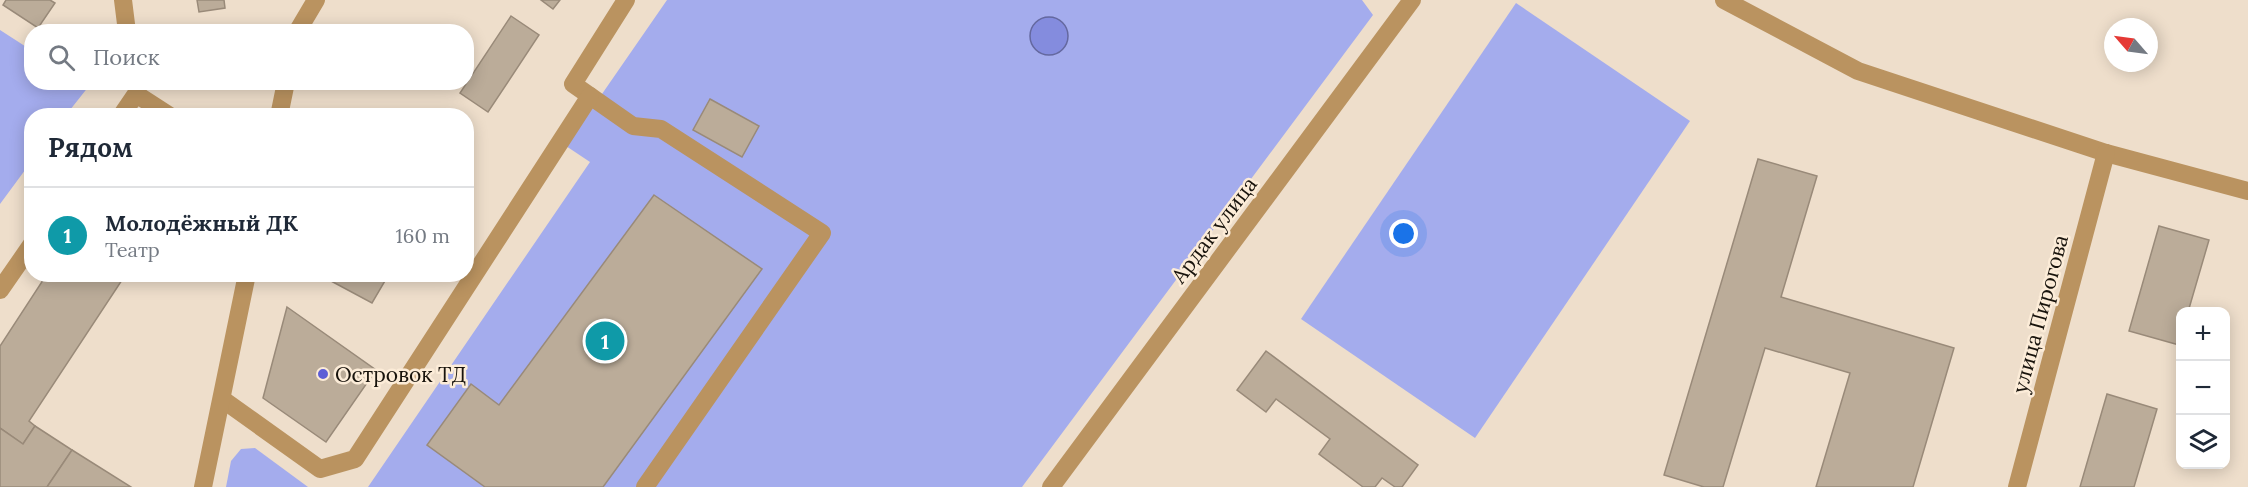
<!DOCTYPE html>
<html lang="ru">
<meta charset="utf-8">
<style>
body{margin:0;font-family:Lora,serif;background:#f6f6f7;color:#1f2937}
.controls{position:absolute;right:18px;bottom:18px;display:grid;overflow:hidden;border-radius:12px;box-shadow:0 3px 15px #0003}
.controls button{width:54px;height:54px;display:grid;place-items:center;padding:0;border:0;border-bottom:2px solid #e0e1e3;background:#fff;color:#1f2937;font:30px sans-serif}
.compass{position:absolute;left:2104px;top:18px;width:54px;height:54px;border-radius:50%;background:#fff;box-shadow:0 3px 15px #0003;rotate:298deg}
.you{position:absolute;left:1404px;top:234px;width:21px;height:21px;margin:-15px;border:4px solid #fff;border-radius:50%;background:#1a73e8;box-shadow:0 0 0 9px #1a73e833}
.badge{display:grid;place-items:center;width:39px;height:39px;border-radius:50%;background:#ea580c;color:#fff;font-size:20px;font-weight:700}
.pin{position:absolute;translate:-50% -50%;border:3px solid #fff;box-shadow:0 2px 6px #0006}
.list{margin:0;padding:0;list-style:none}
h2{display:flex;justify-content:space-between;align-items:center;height:78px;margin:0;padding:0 24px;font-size:26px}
h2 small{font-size:20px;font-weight:400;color:#747a83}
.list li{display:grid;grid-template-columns:39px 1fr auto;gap:18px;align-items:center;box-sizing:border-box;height:96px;padding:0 24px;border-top:2px solid #e0e1e3}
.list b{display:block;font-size:22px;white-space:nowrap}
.list p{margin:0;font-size:20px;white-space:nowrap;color:#747a83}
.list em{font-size:20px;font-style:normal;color:#747a83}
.icon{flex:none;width:33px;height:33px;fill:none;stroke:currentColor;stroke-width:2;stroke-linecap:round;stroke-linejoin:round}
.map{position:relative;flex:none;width:2248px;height:487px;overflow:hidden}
.search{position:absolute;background:#fff;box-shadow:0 3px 15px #0003;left:24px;top:24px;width:450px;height:66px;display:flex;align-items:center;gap:15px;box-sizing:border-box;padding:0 21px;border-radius:24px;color:#747a83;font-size:22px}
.panel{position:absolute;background:#fff;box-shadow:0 3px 15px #0003;left:24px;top:108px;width:450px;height:174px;border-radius:24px}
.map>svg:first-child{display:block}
.green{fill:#a4aced}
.water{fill:#848cde;stroke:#64689f;stroke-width:1.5}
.building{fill:#bbac99;stroke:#998a79;stroke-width:1.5}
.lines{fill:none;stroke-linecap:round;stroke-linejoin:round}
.minor{stroke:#ba9360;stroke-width:18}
.poi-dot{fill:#5d5ed6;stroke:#fcecd8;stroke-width:2}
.labels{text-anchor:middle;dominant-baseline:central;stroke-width:5;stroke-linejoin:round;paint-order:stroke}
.street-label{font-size:21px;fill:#18130c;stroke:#fcecd8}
.poi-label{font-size:21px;fill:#18130c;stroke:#fcecd8;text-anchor:start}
</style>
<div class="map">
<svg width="2248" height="487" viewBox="0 0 2248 487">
<rect width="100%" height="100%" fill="#eedecb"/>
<g class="green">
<path d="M667,0H1362L1373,15L1022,487H368L590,162L566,146Z"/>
<path d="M1516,3L1690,121L1475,438L1301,319Z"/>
<path d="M0,30L31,50L32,82L83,83L89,86L66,115L32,116L31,162L0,204Z"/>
<path d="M255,448L308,487H226L231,461L241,449Z"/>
</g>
<circle class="water" cx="1049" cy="36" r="19"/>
<g class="building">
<path d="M6,0H50L55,3L38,28L3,5Z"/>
<path d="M197,0H224L225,8L199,12Z"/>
<path d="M541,0H560L553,9Z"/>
<path d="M511,16L539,35L488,112L460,93Z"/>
<path d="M710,99L759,126L742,157L693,130Z"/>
<path d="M1758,159L1817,176L1781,297L1954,348L1913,487H1816L1850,373L1765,348L1723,487H1704L1664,475Z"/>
<path d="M654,195L762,269L603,487H485L427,445L471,384L499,405Z"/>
<path d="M2159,226L2209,240L2188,312H2180L2179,345L2129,331Z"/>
<path d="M47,274H126L29,421L35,426L23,444L0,428V346Z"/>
<path d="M318,274H389L372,303Z"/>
<path d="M287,307L376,370L326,442L263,398Z"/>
<path d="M1266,351L1418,465L1402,487H1395L1382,478L1375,487H1363L1319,454L1330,439L1276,399L1266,412L1237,390Z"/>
<path d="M2107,394L2157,409L2134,487H2080Z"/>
<path d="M35,426L72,450L47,487H0V428L23,444Z"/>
<path d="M72,450L131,487H47Z"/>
</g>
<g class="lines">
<g class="minor">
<path d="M123,0L127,32"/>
<path d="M626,0L573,84L633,126L661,129L822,233L645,487"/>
<path d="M1724,0L1858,71L2106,153L2248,191"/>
<path d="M297,32L316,0"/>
<path d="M121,116L136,94L170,116"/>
<path d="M279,116L286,82"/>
<path d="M0,290L32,244"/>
<path d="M222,399L320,469L355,459L590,96"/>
<path d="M203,487L247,274"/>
<path d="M1051,487L1412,0"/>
<path d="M2017,487L2106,153"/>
</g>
</g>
<circle class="poi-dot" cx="323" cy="374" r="6"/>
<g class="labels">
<g class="street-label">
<text transform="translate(1214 230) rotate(-53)">Ардак улица</text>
<text transform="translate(2040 314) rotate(-75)">улица Пирогова</text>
</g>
<g class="poi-label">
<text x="335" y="374">Островок ТД</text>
</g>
</g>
</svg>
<div class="controls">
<button>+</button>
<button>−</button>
<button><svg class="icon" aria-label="layers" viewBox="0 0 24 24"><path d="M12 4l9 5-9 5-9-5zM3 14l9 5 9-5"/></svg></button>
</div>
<svg class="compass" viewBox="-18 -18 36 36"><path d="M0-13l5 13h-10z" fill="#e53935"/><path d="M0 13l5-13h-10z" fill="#747a83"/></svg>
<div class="you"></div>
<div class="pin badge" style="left:605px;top:341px;background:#0f9aa8">1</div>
<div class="search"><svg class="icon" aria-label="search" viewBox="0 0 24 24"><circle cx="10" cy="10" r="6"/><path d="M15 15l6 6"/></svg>Поиск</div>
<section class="panel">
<h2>Рядом<small></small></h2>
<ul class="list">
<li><span class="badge" style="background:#0f9aa8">1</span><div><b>Молодёжный ДК</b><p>Театр</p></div><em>160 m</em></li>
</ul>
</section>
</div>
